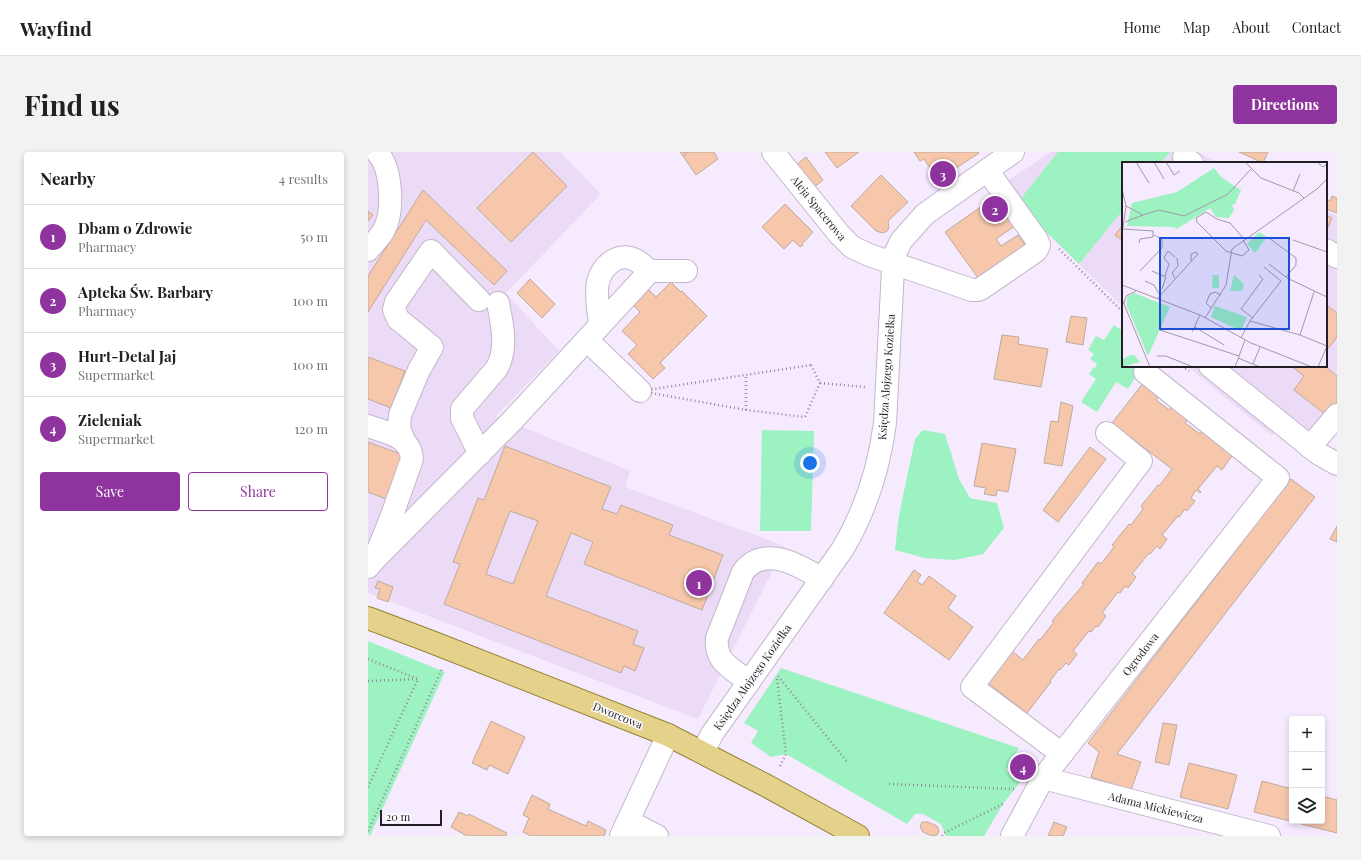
<!DOCTYPE html>
<meta charset="utf-8">
<style>
body{margin:0;font-family:"Playfair Display",serif;background:#f2f2f2;color:#202124}
.controls{position:absolute;right:12px;bottom:12px;display:grid;overflow:hidden;border-radius:4px;box-shadow:0 2px 6px #0003}
.controls button{width:36px;height:36px;display:grid;place-items:center;padding:0;border:0;border-bottom:1px solid #e0e0e0;background:#fff;color:#202124;font:20px sans-serif}
.scale{position:absolute;left:12px;bottom:10px;width:62px;box-sizing:border-box;padding-left:4px;border:2px solid #221e25;border-top:0;font-size:11px;line-height:14px;white-space:nowrap;color:#221e25;-webkit-text-stroke:3px #fdfdfd;paint-order:stroke}
.you{position:absolute;left:442px;top:311px;width:14px;height:14px;margin:-10px;border:3px solid #fff;border-radius:50%;background:#1a73e8;box-shadow:0 0 0 6px #1a73e833}
.badge{display:grid;place-items:center;width:26px;height:26px;border-radius:50%;background:#8f349f;color:#fff;font-size:13px;font-weight:700}
.pin{position:absolute;translate:-50% -50%;border:2px solid #fff;box-shadow:0 1px 4px #0006}
.list{margin:0;padding:0;list-style:none}
h2{display:flex;justify-content:space-between;align-items:center;height:52px;margin:0;padding:0 16px;font-size:17px}
h2 small{font-size:13px;font-weight:400;color:#757577}
.list li{display:grid;grid-template-columns:26px 1fr auto;gap:12px;align-items:center;box-sizing:border-box;height:64px;padding:0 16px;border-top:1px solid #e0e0e0}
.list b{display:block;font-size:15px;white-space:nowrap}
.list p{margin:0;font-size:13px;white-space:nowrap;color:#757577}
.list em{font-size:13px;font-style:normal;color:#757577}
.actions{display:flex;gap:8px;padding:12px 16px}
.actions a{flex:1;padding:9px 0;border:1px solid #8f349f;border-radius:4px;text-align:center;font-size:14px;color:#8f349f}
.actions .main{background:#8f349f;color:#fff}
.icon{flex:none;width:22px;height:22px;fill:none;stroke:currentColor;stroke-width:2;stroke-linecap:round;stroke-linejoin:round}
.map{position:relative;flex:none;width:969px;height:684px;overflow:hidden;border-radius:4px}
header{display:flex;align-items:center;gap:24px;box-sizing:border-box;height:56px;padding:0 20px;background:#fff;border-bottom:1px solid #e0e0e0}
header strong{font-size:19px}
nav{display:flex;gap:22px;margin-inline-start:auto;font-size:14px}
.intro{display:flex;align-items:center;justify-content:space-between;box-sizing:border-box;height:96px;padding:0 24px}
h1{margin:0;font-size:28px}
.button{padding:10px 18px;border-radius:4px;background:#8f349f;color:#fff;font-size:14px;font-weight:700}
main{display:flex;gap:24px;padding:0 24px}
aside{flex:1;background:#fff;border-radius:4px;box-shadow:0 2px 6px #0003}
.map>svg:first-child{display:block}
.built{fill:#ecdbf6}
.green{fill:#9df2c1}
.building{fill:#f6c7aa;stroke:#bfaa9d;fill-rule:evenodd}
.lines{fill:none;stroke-linecap:round;stroke-linejoin:round}
.minor-casing{stroke:#c3b7cb;stroke-width:24}
.major-casing{stroke:#958034;stroke-width:24}
.path{stroke:#938a99;stroke-width:2.5;stroke-dasharray:1 3;stroke-linecap:butt}
.minor{stroke:#fff;stroke-width:22}
.major{stroke:#e5d28a;stroke-width:22}
.labels{text-anchor:middle;dominant-baseline:central;stroke-width:3;stroke-linejoin:round;paint-order:stroke}
.street-label{font-size:11px;fill:#221e25;stroke:#fdfdfd}
.inset-road{fill:none;stroke:#a198a8;stroke-width:1}
.view{fill:#1d4ed8;fill-opacity:0.15;stroke:#1d4ed8;stroke-width:2}
.inset-edge{fill:none;stroke:#221e25;stroke-width:2}
</style>
<header>
<strong>Wayfind</strong>
<nav><a>Home</a><a>Map</a><a>About</a><a>Contact</a></nav>
</header>
<div class="intro"><h1>Find us</h1><a class="button">Directions</a></div>
<main>
<aside>
<h2>Nearby<small>4 results</small></h2>
<ul class="list">
<li><span class="badge">1</span><div><b>Dbam o Zdrowie</b><p>Pharmacy</p></div><em>50 m</em></li>
<li><span class="badge">2</span><div><b>Apteka Św. Barbary</b><p>Pharmacy</p></div><em>100 m</em></li>
<li><span class="badge">3</span><div><b>Hurt-Detal Jaj</b><p>Supermarket</p></div><em>100 m</em></li>
<li><span class="badge">4</span><div><b>Zieleniak</b><p>Supermarket</p></div><em>120 m</em></li>
</ul>
<div class="actions"><a class="main">Save</a><a>Share</a></div>
</aside>
<div class="map">
<svg width="969" height="684" viewBox="0 0 969 684">
<rect width="100%" height="100%" fill="#f6eaff"/>
<g class="built">
<path d="M0,0H192L233,42L138,141L191,199L128,264L262,319L257,335L417,394L330,567L0,441Z"/>
<path d="M683,0H829L851,11H755V155L648,51L641,28Z"/>
<path d="M958,59L969,64V250L944,281L921,263L904,284L819,214H958Z"/>
</g>
<g class="green">
<path d="M690,0H802L793,11H755V58L711,112L656,58L650,50Z"/>
<path d="M746,173L755,179V198L754,200L755,214H766L772,218L760,237L748,230L729,260L713,250L728,227L721,222L725,216H727L729,212L722,207L726,202L720,198L728,184L736,188Z"/>
<path d="M394,278L446,279L443,379H392Z"/>
<path d="M555,278L577,282L591,327L602,346L629,351L636,376L615,402L587,408L557,406L527,398L531,363L547,287Z"/>
<path d="M0,489L77,520L2,684H0Z"/>
<path d="M413,516L651,596L638,618L652,630L635,652L616,684H578L573,672L555,662H547L539,672L418,602L403,605L383,591L390,579L376,571Z"/>
</g>
<g class="building">
<path d="M165,0L199,34L143,90L109,56Z"/>
<path d="M312,0H320L315,4Z"/>
<path d="M320,0H346L350,7L328,23L315,4Z"/>
<path d="M457,0H491L469,16Z"/>
<path d="M546,0H610L611,1L570,28L556,7L552,9Z"/>
<path d="M871,0H900L895,11Z"/>
<path d="M438,5L455,28L444,37L427,14Z"/>
<path d="M513,23L540,50L520,69L521,76L519,79L515,81L508,79L483,54Z"/>
<path d="M55,38L139,119L126,133L58,68L0,160V124Z"/>
<path d="M631,42L651,71L628,87L633,94L650,83L660,97L613,130L577,80Z"/>
<path d="M964,44L969,46V61L958,57V47L962,49Z"/>
<path d="M417,52L445,80L434,92L435,93L432,95L425,88L416,97L394,75Z"/>
<path d="M0,59L5,63L0,69Z"/>
<path d="M958,63L964,66L958,80Z"/>
<path d="M755,73V89L747,83Z"/>
<path d="M162,127L187,152L174,166L149,141Z"/>
<path d="M303,130L313,140L314,139L339,164L292,211L297,216L285,227L260,202L269,193L254,179L272,160L265,153L281,138L288,145Z"/>
<path d="M958,153L969,161V185L958,199Z"/>
<path d="M703,164L719,166L715,193L698,190Z"/>
<path d="M634,183L651,185L650,192L680,197L673,235L626,227Z"/>
<path d="M0,205L37,219L23,256L0,247Z"/>
<path d="M923,214H957L969,224V250L958,263L926,238L936,224Z"/>
<path d="M776,230L792,242L788,248L801,258L805,252L821,265L817,271L832,282L835,278L866,301L854,318L849,314L830,337L833,340L832,341L828,338L823,346L827,349L819,359L817,357L811,365L810,364L794,383L799,387L792,397L789,394L782,402L781,401L764,422L768,425L760,436L757,434L752,441L750,440L734,461L738,464L730,475L728,474L723,480L721,479L705,499L709,502L701,513L698,511L692,518L691,517L682,529L683,530L659,561L620,531L644,499L655,508L671,487L672,488L686,470L684,469L716,432L714,431L730,410L733,412L746,395L744,393L761,372L763,373L775,357L773,354L790,333L791,334L804,317L744,271Z"/>
<path d="M693,250L705,254L694,314L676,311L683,269L690,270Z"/>
<path d="M0,290L38,304L21,348L0,340Z"/>
<path d="M614,291L648,297L640,340L629,338L628,344L616,342L618,336L606,334Z"/>
<path d="M137,294L243,335L234,357L249,362L253,353L305,373L301,383L355,403L334,458L216,412L225,390L203,381L178,444L270,479L265,492L276,496L267,519L256,514L253,521L76,452L92,412L85,410L110,346L116,348ZM142,359L170,369L145,432L118,422Z"/>
<path d="M722,295L738,307L690,370L675,358Z"/>
<path d="M923,327L947,345L749,602L773,610L763,638L723,625L731,600L720,591Z"/>
<path d="M969,374V390L962,387Z"/>
<path d="M546,418L553,423L549,429L554,433L561,424L588,444L580,456L605,475L581,508L516,461Z"/>
<path d="M10,429L25,435L20,450L9,446L12,437L7,436Z"/>
<path d="M123,569L157,585L140,622L121,613L119,618L104,611Z"/>
<path d="M795,571L809,573L801,613L787,610Z"/>
<path d="M651,601L662,606L668,613L652,627L642,616Z"/>
<path d="M821,611L869,623L860,657L812,645Z"/>
<path d="M894,629L924,637V669H954V644L969,648V681L886,660Z"/>
<path d="M164,643L182,652L180,657L218,674L220,669L238,678L236,684H163L155,680L161,666L155,663Z"/>
<path d="M91,660L100,664L101,662L139,681L138,684H99L83,675Z"/>
<path d="M554,670H560L569,674L571,679L569,683L564,684L555,680L552,675Z"/>
<path d="M686,670L699,675L695,684H680Z"/>
</g>
<g class="lines">
<g class="minor-casing">
<g id="minor">
<path d="M405,0L471,82L484,95L501,103L604,138H610L614,136L668,99L671,93L669,88L619,18"/>
<path d="M816,5L824,11"/>
<path d="M0,98C5,92 12,85 16,78C26,59 24,16 9,0"/>
<path d="M958,98L969,105"/>
<path d="M282,119H318"/>
<path d="M219,188L272,239"/>
<path d="M842,214L951,302L969,312"/>
<path d="M0,274C19,281 42,283 44,307L23,366L10,398"/>
<path d="M35,286L31,276L32,263L51,218L64,195L30,167L26,158L28,150L63,99L111,148"/>
<path d="M942,295L969,263"/>
<path d="M112,302L94,266V257L129,216C140,195 134,172 130,151"/>
<path d="M0,415L7,407L143,270L282,119C277,116 273,110 267,108C250,99 234,114 230,130C227,144 231,159 232,173"/>
<path d="M381,530C365,517 346,510 349,486L375,420C396,392 431,413 454,427"/>
<path d="M335,600L344,582L474,398C497,360 511,316 517,271L525,117L527,102L533,89L557,62L645,0"/>
<path d="M694,602L604,535L773,309L739,281"/>
<path d="M675,626L901,684"/>
<path d="M260,669L289,684"/>
<path d="M253,684L300,583"/>
<path d="M644,684L675,626L910,326L777,220"/>
</g>
</g>
<g class="major-casing">
<path id="major" d="M0,466L61,489L300,583L399,634L490,684"/>
</g>
<g class="path">
<path d="M691,97L755,160"/>
<path d="M443,213L452,231L437,265L378,258L272,239Z"/>
<path d="M814,214L821,219"/>
<path d="M452,231L497,235"/>
<path d="M378,258V223"/>
<path d="M0,507L50,527L0,635"/>
<path d="M410,524L480,611"/>
<path d="M409,527L418,602L411,616"/>
<path d="M0,529L49,527"/>
<path d="M521,632L646,637"/>
<path d="M0,679L74,517"/>
<path d="M574,684L576,681L637,651"/>
</g>
<use href="#minor" class="minor"/>
<use href="#major" class="major"/>
</g>
<g class="labels">
<g class="street-label">
<text transform="translate(451 56) rotate(51)">Aleja Spacerowa</text>
<text transform="translate(518 225) rotate(-86)">Księdza Alojzego Koziełka</text>
<text transform="translate(772 502) rotate(-52)">Ogrodowa</text>
<text transform="translate(384 525) rotate(-55)">Księdza Alojzego Koziełka</text>
<text transform="translate(250 563) rotate(22)">Dworcowa</text>
<text transform="translate(788 655) rotate(14)">Adama Mickiewicza</text>
</g>
</g>
<g transform="translate(754 10)">
<rect width="205" height="205" fill="#f6eaff"/>
<path d="M92,6L99,15L119,28L113,42L110,43L112,48L107,56L94,55L88,46L55,67L52,65L5,64L10,41L55,30ZM137,70L145,75L133,91L125,82ZM91,113H97V126H90ZM112,113L122,122L120,129H108ZM12,131L48,145L26,194L5,144V135ZM93,144L125,155L119,169L89,155ZM8,193H12L18,200L0,205V198Z" fill="#9df2c1"/>
<path class="inset-road" d="M14,0L27,21M32,0L42,17M44,0L52,13L58,9M123,0L139,16L177,31L182,36M195,0L201,5L205,2M0,27L4,44L0,72M171,29L178,12M4,44L21,53L37,48L62,54L106,32L129,7M3,60L21,53M1,67L31,69V75L18,77L17,81M147,76L174,96V103L164,115M121,78L127,88L120,94L104,89L75,60L74,56L84,50L95,57L108,61L122,77M171,78L205,90M147,102L165,116L205,135M18,109L40,86V77L32,73M30,109L44,115L40,127M43,114L47,102L42,96L46,89L53,95M53,116L50,111L56,104L55,96M23,119L32,123L37,132M0,123L78,153L129,181L190,205M0,137L28,205M35,137L76,92L74,90L69,92V99M2,142L4,134L14,129M89,146L84,141L88,132L93,130L99,133M83,156L104,123L110,87L195,27L205,17M131,156L119,147L141,117L137,113M128,159L178,173L205,184M73,165L102,183M38,168L117,194M70,170L78,153M178,173L192,130M119,176L128,159L159,119L142,105M35,194H44L71,205M116,196L138,205M131,202L138,185M113,205L123,178M196,205L205,184"/>
<path class="view" d="M38,76H167V167H38Z"/>
<rect width="205" height="205" class="inset-edge"/>
</g>
</svg>
<div class="controls">
<button>+</button>
<button>−</button>
<button><svg class="icon" aria-label="layers" viewBox="0 0 24 24"><path d="M12 4l9 5-9 5-9-5zM3 14l9 5 9-5"/></svg></button>
</div>
<div class="scale">20 m</div>
<div class="you"></div>
<div class="pin badge" style="left:331px;top:431px">1</div>
<div class="pin badge" style="left:627px;top:57px">2</div>
<div class="pin badge" style="left:575px;top:22px">3</div>
<div class="pin badge" style="left:655px;top:615px">4</div>
</div>
</main>
